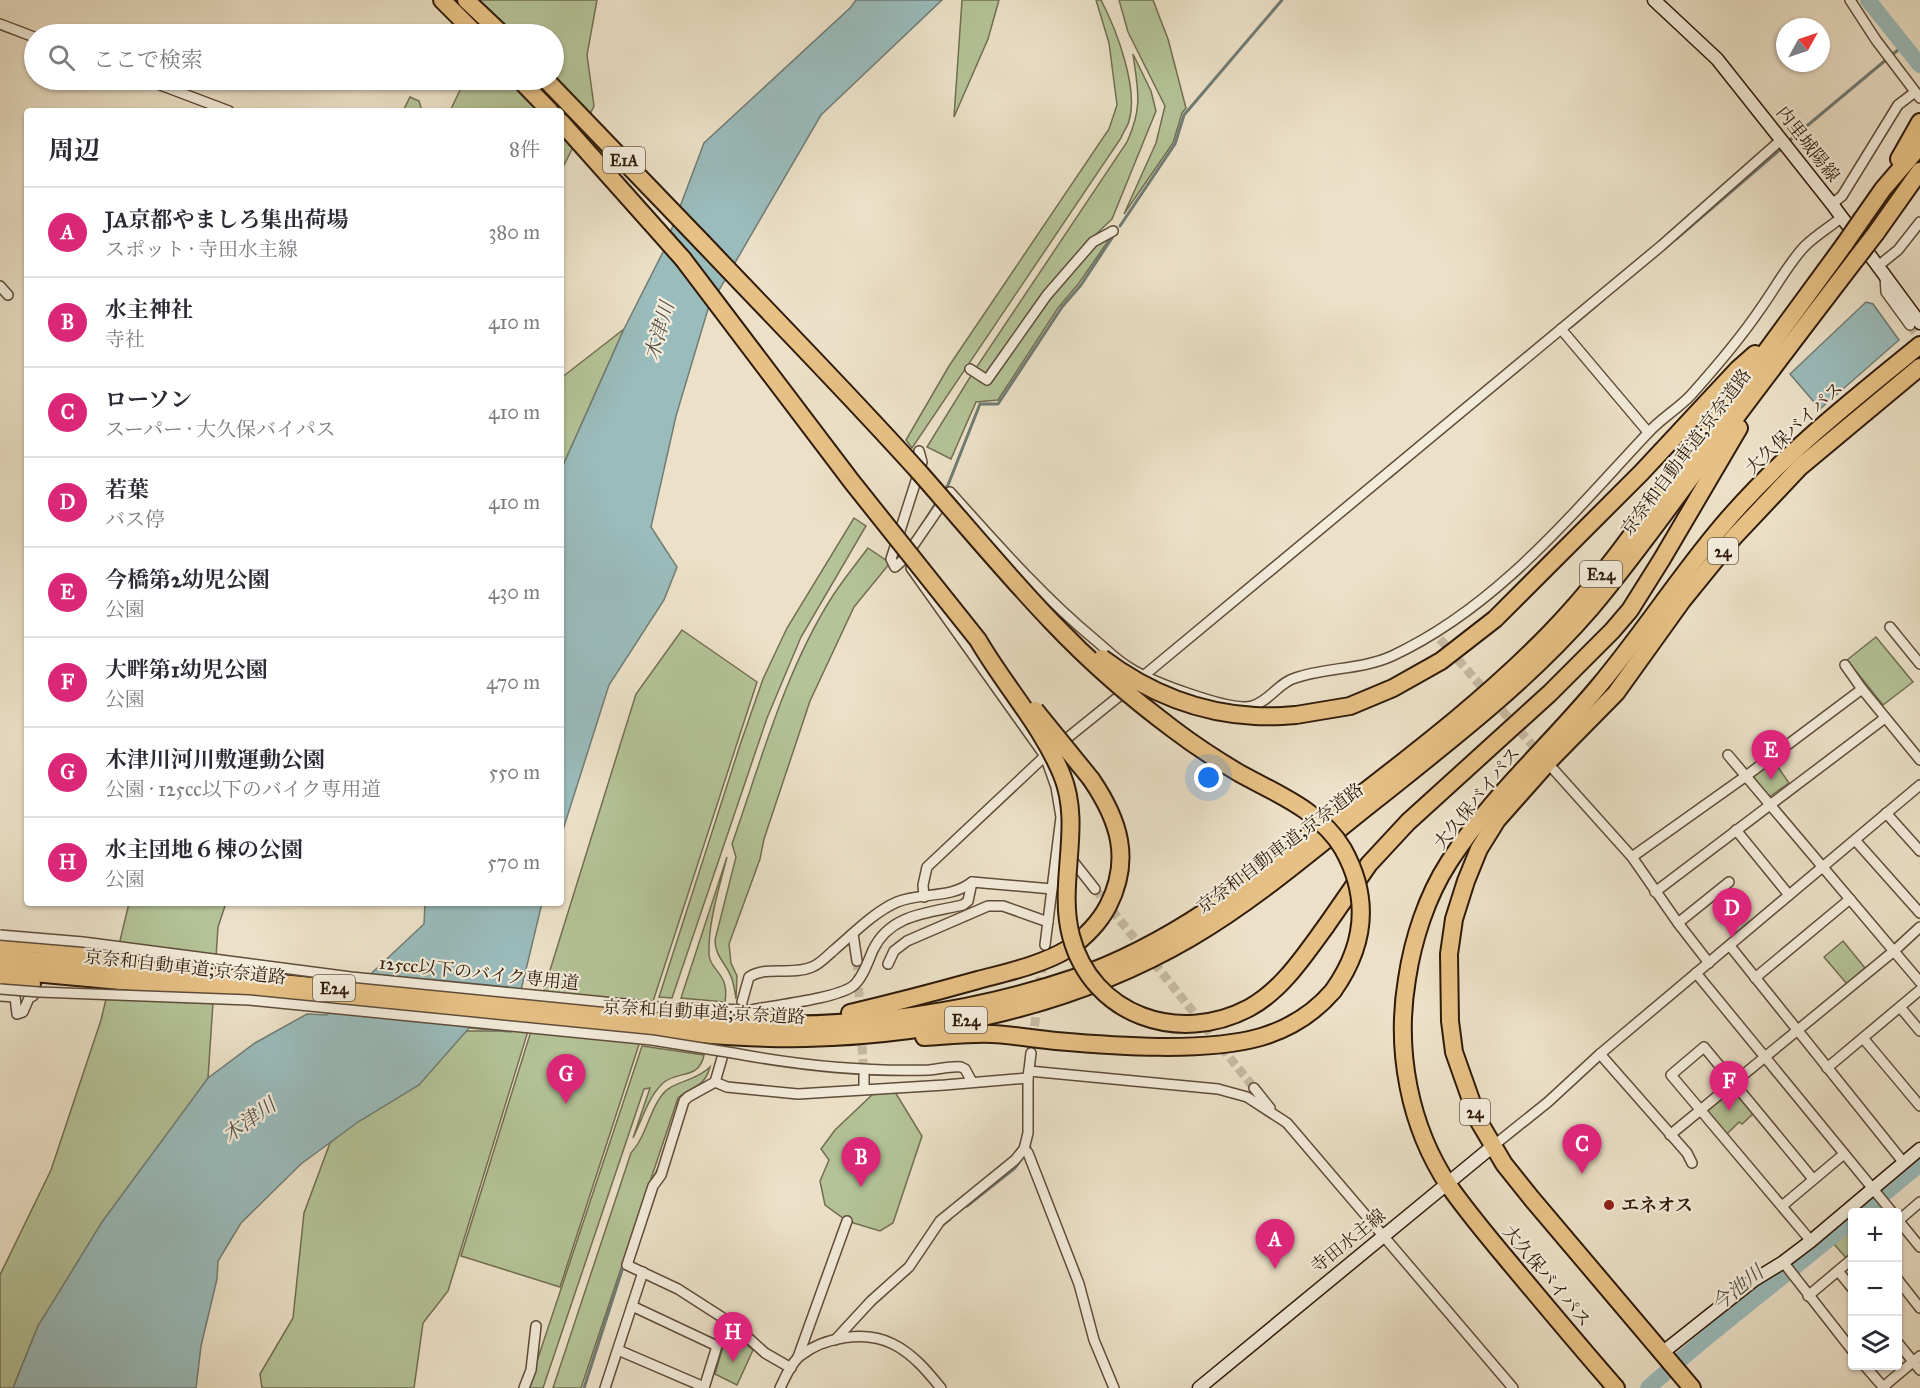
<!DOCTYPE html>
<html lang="ja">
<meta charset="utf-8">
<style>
body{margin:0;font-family:"IM FELL Great Primer","Noto Serif JP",serif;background:#f7f7f7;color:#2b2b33}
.controls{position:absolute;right:18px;bottom:18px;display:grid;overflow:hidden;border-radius:6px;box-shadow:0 2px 4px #0004}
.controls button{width:54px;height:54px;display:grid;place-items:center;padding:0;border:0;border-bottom:2px solid #e1e1e2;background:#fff;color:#2b2b33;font:30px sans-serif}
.compass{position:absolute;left:1776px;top:18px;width:54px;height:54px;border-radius:50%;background:#fff;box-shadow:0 2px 4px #0004;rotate:50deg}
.you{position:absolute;left:1209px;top:778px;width:21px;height:21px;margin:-15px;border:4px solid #fff;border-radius:50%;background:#1a73e8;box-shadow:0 0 0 9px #1a73e833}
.badge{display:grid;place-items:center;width:39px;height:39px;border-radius:50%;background:#db2777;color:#fff;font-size:20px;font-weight:700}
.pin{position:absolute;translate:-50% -50px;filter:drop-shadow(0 2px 3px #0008)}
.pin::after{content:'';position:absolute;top:32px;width:21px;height:18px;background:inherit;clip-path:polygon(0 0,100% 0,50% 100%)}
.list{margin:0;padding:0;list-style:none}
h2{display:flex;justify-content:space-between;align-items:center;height:78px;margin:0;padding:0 24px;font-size:26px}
h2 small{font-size:20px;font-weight:400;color:#7c7c81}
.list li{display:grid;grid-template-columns:39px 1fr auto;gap:18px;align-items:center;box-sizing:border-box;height:90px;padding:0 24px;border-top:2px solid #e1e1e2}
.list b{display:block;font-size:22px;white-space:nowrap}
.list p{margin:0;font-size:20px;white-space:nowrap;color:#7c7c81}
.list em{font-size:20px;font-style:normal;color:#7c7c81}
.icon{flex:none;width:33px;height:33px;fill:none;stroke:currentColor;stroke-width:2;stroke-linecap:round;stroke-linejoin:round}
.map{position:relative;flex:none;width:1920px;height:1388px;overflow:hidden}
.search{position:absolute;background:#fff;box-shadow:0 2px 4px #0004;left:24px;top:24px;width:540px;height:66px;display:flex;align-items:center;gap:15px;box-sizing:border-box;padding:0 21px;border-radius:33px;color:#7c7c81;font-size:22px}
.panel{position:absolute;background:#fff;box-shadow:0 2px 4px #0004;left:24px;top:108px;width:540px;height:798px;border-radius:6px}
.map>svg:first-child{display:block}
.green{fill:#b4c398;stroke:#726f50;stroke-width:1.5}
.water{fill:#9abcbc;stroke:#707c74;stroke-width:1.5}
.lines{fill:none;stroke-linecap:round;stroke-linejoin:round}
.stream{stroke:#707c74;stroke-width:3}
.river{stroke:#9abcbc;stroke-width:16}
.street-tunnel{stroke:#c6b9a2;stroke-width:9;stroke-dasharray:9 4.5;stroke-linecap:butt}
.street-casing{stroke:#5f4c39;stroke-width:12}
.secondary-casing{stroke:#301b09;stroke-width:15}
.highway-casing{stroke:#301b09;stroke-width:20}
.street{stroke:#f3ecdb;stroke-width:9}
.secondary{stroke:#f3ecdb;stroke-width:12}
.highway{stroke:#e6c084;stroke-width:16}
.street-bridge-casing{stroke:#5f4c39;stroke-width:12;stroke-linecap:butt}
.highway-bridge-casing{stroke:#301b09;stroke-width:20;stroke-linecap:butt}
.street-bridge{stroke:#f3ecdb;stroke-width:9}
.highway-bridge{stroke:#e6c084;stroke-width:16}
.poi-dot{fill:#8f2418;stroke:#f3ecdb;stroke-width:2}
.labels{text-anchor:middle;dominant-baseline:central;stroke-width:4.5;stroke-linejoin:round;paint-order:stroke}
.shield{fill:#f3ecdb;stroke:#6a5a48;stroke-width:1.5}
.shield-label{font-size:16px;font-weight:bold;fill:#301b09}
.street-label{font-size:18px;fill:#301b09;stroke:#f3ecdb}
.poi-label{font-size:18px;font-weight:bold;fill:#301b09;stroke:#f3ecdb;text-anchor:start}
.water-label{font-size:20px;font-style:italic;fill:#555348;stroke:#f3ecdb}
</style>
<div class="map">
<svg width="1920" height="1388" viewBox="0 0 1920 1388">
<rect width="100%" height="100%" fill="#ece1c8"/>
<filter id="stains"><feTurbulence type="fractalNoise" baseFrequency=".00333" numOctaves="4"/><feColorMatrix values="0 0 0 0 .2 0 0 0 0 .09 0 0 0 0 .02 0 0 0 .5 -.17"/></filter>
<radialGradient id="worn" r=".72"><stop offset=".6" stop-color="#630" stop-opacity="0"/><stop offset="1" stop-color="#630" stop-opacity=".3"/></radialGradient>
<g class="green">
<path d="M453,0H597L587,55L594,106L561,171V111H450L465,80H554V34H485L492,18Z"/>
<path d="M962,0H999L988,39L954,117Z"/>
<path d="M1096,0H1101C1116,29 1139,88 1129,121C1128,126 1123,132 1121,138L912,448L906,440L949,366L1109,129L1117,105L1109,43Z"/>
<path d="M1119,0H1153L1168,39L1186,108L1182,113L1173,143L1124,214L1156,143L1165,106L1128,32Z"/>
<path d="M1133,54L1151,91L1156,111L1112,219L1090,240L987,375L976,368L1127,142C1143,107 1138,90 1133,54Z"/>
<path d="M410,97L419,101L422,111H403Z"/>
<path d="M1113,234L1079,283L1058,308L998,400L976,402L951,459L927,447L972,374L988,384L1050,296L1096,242Z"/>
<path d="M624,329L561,470V378Z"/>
<path d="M854,518L866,526L801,637L767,718L672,998L659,997L740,745L763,679L787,628Z"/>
<path d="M868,548L890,563L854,607L810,701L764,839L760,859L729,944L731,963L737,976L736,999C735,992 734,985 732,979C727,964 715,957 715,940L736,857L732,844C761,761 785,671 832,597C843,580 856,564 868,548Z"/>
<path d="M682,630L757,682L560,1287L461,1256L636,694Z"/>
<path d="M1876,637L1913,682L1883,705L1847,660Z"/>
<path d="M1773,760L1789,783L1769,797L1753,777Z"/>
<path d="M727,857C719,889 708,922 709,955C710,971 730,973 725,1002L681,998Z"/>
<path d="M129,903H226L218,927L208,1078L38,1326L13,1388H0V1275L51,1170L101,1020Z"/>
<path d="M1843,941L1865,968L1847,984L1824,957Z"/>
<path d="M467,1031H528L448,1291L423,1323L414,1388H262L260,1374L293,1318L304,1213L330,1143Z"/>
<path d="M642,1046L704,1055C699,1080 678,1070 663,1083C648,1097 642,1120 633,1138L650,1088L644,1089L543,1388H528Z"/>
<path d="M710,1067C704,1089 692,1085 678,1098L581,1388H553L631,1153C647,1135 649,1111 662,1095C672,1081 695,1082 710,1067Z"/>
<path d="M1729,1091L1736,1092L1753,1114L1742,1124L1739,1122L1726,1135L1707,1113L1709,1108Z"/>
<path d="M895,1092L922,1136L893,1223L880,1231L847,1221L825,1205L820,1181L829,1160L821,1149L835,1130L874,1093Z"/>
<path d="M1849,1229L1852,1233V1257L1848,1260L1833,1243Z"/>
<path d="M728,1329L753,1350L737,1385L715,1374Z"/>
</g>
<g class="water">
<path d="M856,0H942L821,115L708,309L676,416L651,527L677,567L664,600L609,685L561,836V470L624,329L663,252L704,143L850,8Z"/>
<path d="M1866,302L1873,304L1899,340L1820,409L1790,374Z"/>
<path d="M425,903H542L511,1032L469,1028L419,1085L358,1122L301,1164L241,1223L218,1261L217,1279L201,1346L196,1388H13L38,1326L102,1222L208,1078L255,1043L307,1014L327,1015L424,924Z"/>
</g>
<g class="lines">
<g class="stream">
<path d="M1893,54L1904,45"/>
<path d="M1790,140L1887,59"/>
<path d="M1120,226L1175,144L1184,115L1282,0"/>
<path d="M1676,239L1781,149"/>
<path d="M1571,327L1604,299"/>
<path d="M1390,477L1410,460"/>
<path d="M943,492L948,485L980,404H998L1062,307L1081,285L1112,238"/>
<path d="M920,528L938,500"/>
<path d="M652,1181L660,1166"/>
<path d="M967,1206L1015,1168L1030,1147"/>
<path d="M940,1227L950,1219"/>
<path d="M584,1388L624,1264"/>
</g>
<g class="river">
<path d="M1868,0L1920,65"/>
<path d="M1862,1212L1920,1164"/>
<path d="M1648,1388C1713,1329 1785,1277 1852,1220"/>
</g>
<g class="street-tunnel">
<path d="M1910,325L1920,338"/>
<path d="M1440,639L1540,754"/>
<path d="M1095,889L1254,1088"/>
<path d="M857,961L860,1012"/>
<path d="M861,1032L864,1075"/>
<path d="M1031,1053L1043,960"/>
</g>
<g class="street-casing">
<g id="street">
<path d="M1850,0L1876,40L1920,98"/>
<path d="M0,24L34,37"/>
<path d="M147,80L229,111"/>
<path d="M1832,204L1842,196L1898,105L1915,92"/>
<path d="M1878,266L1898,250L1920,222"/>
<path d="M1885,276L1886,292L1910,325"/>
<path d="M0,286L8,295"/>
<path d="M1561,329L1648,432"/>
<path d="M970,369L987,380L1047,295L1093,242L1113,231"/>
<path d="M919,451L922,462L891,559L895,567L904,559L950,492C996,543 1041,595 1094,639C1105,648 1117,661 1130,668C1150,681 1230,712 1252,706C1270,701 1278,683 1295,678C1327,667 1361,670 1392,656C1497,607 1570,516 1647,434C1660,419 1678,409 1691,395C1716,367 1740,339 1761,308C1774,290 1790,261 1805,246C1816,235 1830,227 1842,217"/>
<path d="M911,568L1045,756L927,867L923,885L924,897"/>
<path d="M1890,627L1920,664"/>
<path d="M1845,665L1862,689"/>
<path d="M1141,678L1661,246L1782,139"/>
<path d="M1728,755L1920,982"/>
<path d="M1554,770L1632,857L1678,923L1709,963"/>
<path d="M1886,813L1920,851"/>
<path d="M1736,830L1789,895"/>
<path d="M1855,840L1920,913"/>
<path d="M1069,856L1095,889"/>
<path d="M1632,857L1746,776L1862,689L1920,760"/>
<path d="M1655,892L1885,718"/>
<path d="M1678,923L1729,882"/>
<path d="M853,934L857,961"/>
<path d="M1045,945L1061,817L1056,787L1045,756L1128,689"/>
<path d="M1730,946L1904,1163"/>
<path d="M888,964L894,951L907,941L988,906H1003L1048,922"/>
<path d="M1696,973L1892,1212"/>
<path d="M1755,978L1850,899"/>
<path d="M0,996L15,997L17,1014L23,1012L29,998L33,996"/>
<path d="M742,1002L749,977C768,965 791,976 812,967C820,964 827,956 834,950C853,934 874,912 897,902C921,892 951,899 972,882L1052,889"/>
<path d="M1900,1007L1920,1031"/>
<path d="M751,1010C775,1005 835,999 853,986C863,978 868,961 873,950C890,914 928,913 963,905L968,901L972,882"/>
<path d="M1863,1038L1920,1106"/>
<path d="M733,1053C797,1065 864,1072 929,1070C940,1069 950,1066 961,1067L965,1069L972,1082"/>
<path d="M1600,1054L1687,1153L1692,1163"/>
<path d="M722,1058L715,1082L727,1087L798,1094L945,1085L1028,1078"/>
<path d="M1827,1068L1920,990"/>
<path d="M1029,1071L1218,1089L1247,1097L1287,1123L1513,1388"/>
<path d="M864,1075V1089"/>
<path d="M715,1082L688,1097L684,1101L661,1175L653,1186L627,1265L678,1289L734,1325L765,1353L791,1368"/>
<path d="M1254,1088L1270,1108"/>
<path d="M1670,1135L1894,951L1920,927"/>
<path d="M1493,1146L1548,1102L1600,1054L1920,785"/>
<path d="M1024,1149L1028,1153L1079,1284L1094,1340L1114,1388"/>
<path d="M1782,1206L1844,1154"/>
<path d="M1898,1220L1920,1247"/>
<path d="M1898,1221L1920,1202"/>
<path d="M1811,1241L1671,1075L1704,1047L1813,1179"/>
<path d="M1787,1267L1852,1350"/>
<path d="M1838,1271L1852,1288"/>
<path d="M1898,1280L1920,1308"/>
<path d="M1808,1296L1852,1259"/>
<path d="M632,1306L717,1346L704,1388"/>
<path d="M835,1340L871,1301L909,1267L940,1221L1015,1160L1024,1149L1028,1133V1078L1031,1053"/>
<path d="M1898,1343L1920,1370"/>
<path d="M618,1350L704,1387"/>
<path d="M798,1357L847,1221"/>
<path d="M1865,1366L1884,1388"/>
<path d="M1883,1387L1920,1356"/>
<path d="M524,1388L531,1370L536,1326"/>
<path d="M605,1388L643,1272"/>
<path d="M780,1388C785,1378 791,1363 800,1356C824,1337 865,1330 893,1344C913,1354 927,1371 941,1388"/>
</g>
</g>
<g class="secondary-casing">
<g id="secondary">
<path d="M1654,0L1717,59L1832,204L1920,323"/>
<path d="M1662,1353L1754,1280L1782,1263L1811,1241L1920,1149"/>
<path d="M1199,1388L1493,1146"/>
</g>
</g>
<g class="highway-casing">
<g id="highway">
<path d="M442,0L476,34"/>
<path d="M466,0L502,34"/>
<path d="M520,80L550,111"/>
<path d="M546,80L701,241"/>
<path d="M561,122L683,259"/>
<path d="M1899,159L1920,122"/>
<path d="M1862,219L1883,189L1920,146"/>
<path d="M1876,233L1920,171"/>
<path d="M1296,715L1350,706L1393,688L1441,661L1495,619L1641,473L1738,369L1755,354"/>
<path d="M1326,926L1369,864L1408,822L1550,693L1612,631L1630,610L1662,559L1739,428"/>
<path d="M0,942L41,945L115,957"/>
<path d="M0,957L667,1019C695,1021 722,1024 750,1024C858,1028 971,1013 1074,978C1170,945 1249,883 1327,821C1404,761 1482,703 1550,633C1599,583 1639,525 1680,469C1735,394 1789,320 1844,245"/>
<path d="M0,970L663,1031C711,1035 758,1039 806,1038C938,1035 1075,1005 1190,938C1257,899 1316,847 1377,799C1452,739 1528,681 1591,608C1633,558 1671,504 1710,452C1758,387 1807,323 1856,259"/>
<path d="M0,982L32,984"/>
<path d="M850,1013C893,1003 935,992 978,980C1008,972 1041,965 1068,949C1084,938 1099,923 1108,906C1132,859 1119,820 1091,779"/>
<path d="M924,1037C946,1036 969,1033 992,1034C1013,1035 1035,1039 1056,1041C1114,1046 1205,1053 1261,1037C1288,1029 1314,1013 1333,991"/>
<path d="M1616,1388C1580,1347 1545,1305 1510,1263C1489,1238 1468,1213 1449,1186C1409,1126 1395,1050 1407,979C1413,939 1427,896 1449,862C1490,798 1549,746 1598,687C1641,636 1678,578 1722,526C1780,457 1850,402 1920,345"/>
<path d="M1692,1388L1532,1199L1504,1164L1478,1120L1454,1052L1450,1021L1449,954L1454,919L1466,881L1479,849L1497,820L1552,758L1616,693L1682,601L1734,537L1800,467L1920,367"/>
</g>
</g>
<use href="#street" class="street"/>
<use href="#secondary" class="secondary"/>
<use href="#highway" class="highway"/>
<g class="street-bridge-casing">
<g id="street-bridge">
<path d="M0,935L83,942L351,977L666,1008L751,1010"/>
<path d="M0,989L39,992L249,1000L652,1040L733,1053"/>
</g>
</g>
<g class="highway-bridge-casing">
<g id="highway-bridge">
<path d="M701,241C774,318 849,394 920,473C964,523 1006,574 1052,622C1089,661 1130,697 1173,729C1194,745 1217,760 1239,773C1275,793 1321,811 1343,849C1371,899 1365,946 1333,991"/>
<path d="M1844,245L1862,219"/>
<path d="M683,259L852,482L978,640C1004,685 1042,726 1062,775C1083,826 1057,883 1071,936C1092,1016 1179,1045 1249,1008C1282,990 1304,956 1326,926"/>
<path d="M1856,259L1876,233"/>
<path d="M1102,658C1147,692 1199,713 1255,716C1268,717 1283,716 1296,715"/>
<path d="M1035,710L1091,779"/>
</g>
</g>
<use href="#street-bridge" class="street-bridge"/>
<use href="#highway-bridge" class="highway-bridge"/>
</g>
<circle class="poi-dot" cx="1609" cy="1205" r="6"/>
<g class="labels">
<g class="shield">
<rect x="603" y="147" width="42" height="26" rx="4.5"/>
<rect x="1708" y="538" width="30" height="26" rx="4.5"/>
<rect x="1580" y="561" width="42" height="26" rx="4.5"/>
<rect x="313" y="975" width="42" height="26" rx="4.5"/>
<rect x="945" y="1007" width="42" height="26" rx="4.5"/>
<rect x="1460" y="1099" width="30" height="26" rx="4.5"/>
</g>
<g class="shield-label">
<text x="624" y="160">E1A</text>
<text x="1723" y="551">24</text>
<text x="1601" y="574">E24</text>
<text x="334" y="988">E24</text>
<text x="966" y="1020">E24</text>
<text x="1475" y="1112">24</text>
</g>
<g class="street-label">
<text transform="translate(1808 144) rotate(52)">内里城陽線</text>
<text transform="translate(1794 428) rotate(-43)">大久保バイパス</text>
<text transform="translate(1686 452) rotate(-53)">京奈和自動車道;京奈道路</text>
<text transform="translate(1477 798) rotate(-51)">大久保バイパス</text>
<text transform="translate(1280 848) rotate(-37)">京奈和自動車道;京奈道路</text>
<text transform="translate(185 967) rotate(6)">京奈和自動車道;京奈道路</text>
<text transform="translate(479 973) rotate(6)">125cc以下のバイク専用道</text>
<text transform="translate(704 1012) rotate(3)">京奈和自動車道;京奈道路</text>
<text transform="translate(1348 1241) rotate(-39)">寺田水主線</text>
<text transform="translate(1547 1276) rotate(50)">大久保バイパス</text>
</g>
<g class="poi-label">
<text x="1621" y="1205">エネオス</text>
</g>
<g class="water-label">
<text transform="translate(659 331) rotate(-74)">木津川</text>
<text transform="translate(249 1120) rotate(-36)">木津川</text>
<text transform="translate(1737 1288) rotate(-39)">今池川</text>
</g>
</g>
<rect width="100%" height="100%" filter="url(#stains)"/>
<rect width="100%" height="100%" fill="url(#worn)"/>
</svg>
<div class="controls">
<button>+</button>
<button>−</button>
<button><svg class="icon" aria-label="layers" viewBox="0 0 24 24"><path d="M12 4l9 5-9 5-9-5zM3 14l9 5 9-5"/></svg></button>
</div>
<svg class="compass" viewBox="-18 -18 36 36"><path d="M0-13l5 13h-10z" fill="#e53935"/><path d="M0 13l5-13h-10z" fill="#7c7c81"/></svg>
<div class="you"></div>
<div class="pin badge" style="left:1275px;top:1269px">A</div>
<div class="pin badge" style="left:861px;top:1187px">B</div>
<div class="pin badge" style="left:1582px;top:1174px">C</div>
<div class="pin badge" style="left:1732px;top:938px">D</div>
<div class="pin badge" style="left:1771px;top:780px">E</div>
<div class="pin badge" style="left:1729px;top:1111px">F</div>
<div class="pin badge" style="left:566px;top:1104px">G</div>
<div class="pin badge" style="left:733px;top:1362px">H</div>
<div class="search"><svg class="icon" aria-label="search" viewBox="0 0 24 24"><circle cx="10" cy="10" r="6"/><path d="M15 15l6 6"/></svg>ここで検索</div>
<section class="panel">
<h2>周辺<small>8件</small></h2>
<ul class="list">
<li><span class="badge">A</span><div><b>JA京都やましろ集出荷場</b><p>スポット · 寺田水主線</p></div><em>380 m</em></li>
<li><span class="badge">B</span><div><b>水主神社</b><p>寺社</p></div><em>410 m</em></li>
<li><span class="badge">C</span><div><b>ローソン</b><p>スーパー · 大久保バイパス</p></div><em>410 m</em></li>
<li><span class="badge">D</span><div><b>若葉</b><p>バス停</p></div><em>410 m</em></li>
<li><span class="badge">E</span><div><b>今橋第2幼児公園</b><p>公園</p></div><em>430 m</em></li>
<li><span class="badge">F</span><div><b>大畔第1幼児公園</b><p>公園</p></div><em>470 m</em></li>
<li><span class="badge">G</span><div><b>木津川河川敷運動公園</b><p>公園 · 125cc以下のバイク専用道</p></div><em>550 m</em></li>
<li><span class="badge">H</span><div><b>水主団地６棟の公園</b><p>公園</p></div><em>570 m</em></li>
</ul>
</section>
</div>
